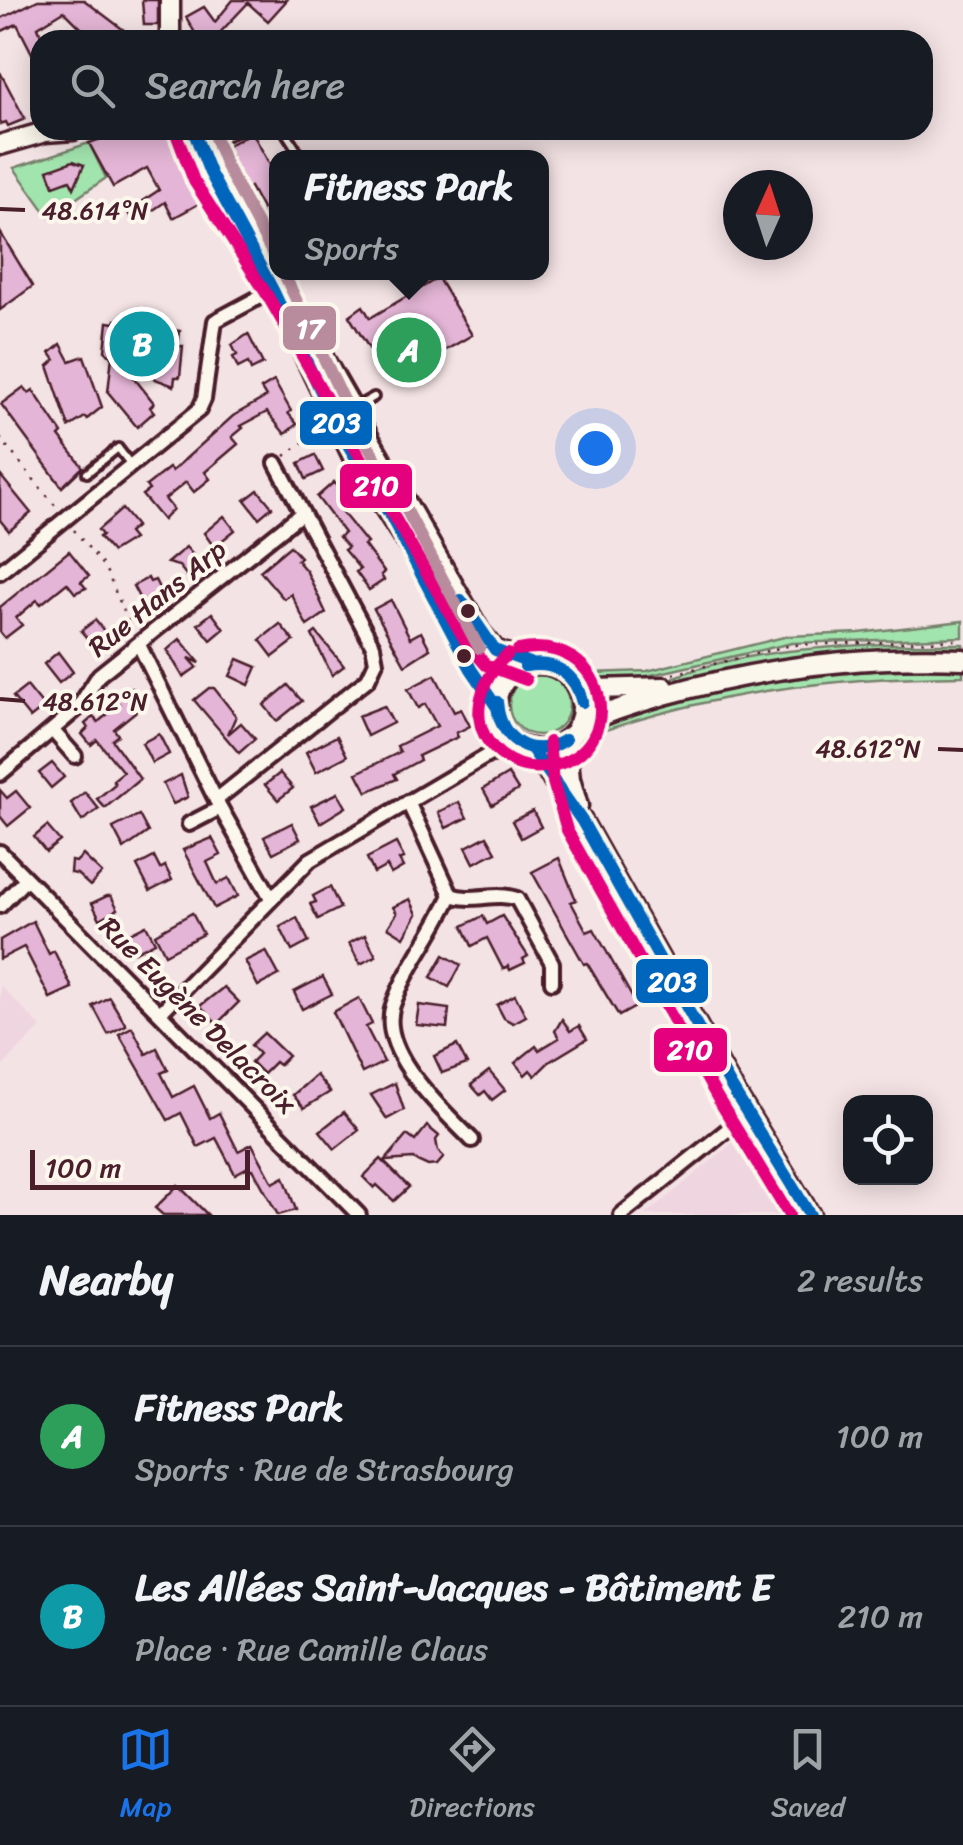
<!DOCTYPE html>
<meta charset="utf-8">
<style>
body{margin:0;font-family:Sriracha,sans-serif;background:#20242c;color:#f1f3f6}
.controls{position:absolute;right:30px;bottom:30px;display:grid;overflow:hidden;border-radius:20px;box-shadow:0 5px 25px #0003}
.controls button{width:90px;height:90px;display:grid;place-items:center;padding:0;border:0;border-bottom:2px solid #363941;background:#171b24;color:#f1f3f6;font:50px sans-serif}
.compass{position:absolute;left:723px;top:170px;width:90px;height:90px;border-radius:50%;background:#171b24;box-shadow:0 5px 25px #0003;rotate:3deg}
.scale{position:absolute;left:30px;bottom:25px;width:220px;box-sizing:border-box;padding-left:10px;border:5px solid #4a1f2b;border-top:0;font-size:28px;line-height:35px;white-space:nowrap;color:#4a1f2b;-webkit-text-stroke:8px #fbf7ec;paint-order:stroke}
.you{position:absolute;left:595px;top:448px;width:35px;height:35px;margin:-25px;border:8px solid #fff;border-radius:50%;background:#1a73e8;box-shadow:0 0 0 15px #1a73e833}
.badge{display:grid;place-items:center;width:65px;height:65px;border-radius:50%;background:#1a73e8;color:#fff;font-size:32px;font-weight:700}
.pin{position:absolute;translate:-50% -50%;border:5px solid #fff;box-shadow:0 2px 10px #0006}
.popup{position:absolute;left:269px;top:150px;width:280px;height:130px;box-sizing:border-box;display:grid;place-content:center;border-radius:20px;background:#171b24;filter:drop-shadow(0 2px 8px #0005);font-size:32px;white-space:nowrap;color:#9ea1a6}
.popup b{font-size:38px;color:#f1f3f6}
.popup::after{content:'';position:absolute;left:50%;top:100%;margin-left:-20px;border:20px solid transparent;border-top-color:#171b24}
.list{margin:0;padding:0;list-style:none}
h2{display:flex;justify-content:space-between;align-items:center;height:130px;margin:0;padding:0 40px;font-size:42px}
h2 small{font-size:32px;font-weight:400;color:#9ea1a6}
.list li{display:grid;grid-template-columns:65px 1fr auto;gap:30px;align-items:center;box-sizing:border-box;height:180px;padding:0 40px;border-top:2px solid #363941}
.list b{display:block;font-size:38px;white-space:nowrap}
.list p{margin:0;font-size:32px;white-space:nowrap;color:#9ea1a6}
.list em{font-size:32px;font-style:normal;color:#9ea1a6}
.icon{flex:none;width:55px;height:55px;fill:none;stroke:currentColor;stroke-width:2;stroke-linecap:round;stroke-linejoin:round}
.map{position:relative;flex:none;width:963px;height:1215px;overflow:hidden}
.search{position:absolute;background:#171b24;box-shadow:0 5px 25px #0003;left:30px;right:30px;top:30px;height:110px;display:flex;align-items:center;gap:25px;box-sizing:border-box;padding:0 35px;border-radius:30px;color:#9ea1a6;font-size:38px}
.sheet{height:490px;background:#171b24}
nav{display:flex;justify-content:space-around;align-items:center;box-sizing:border-box;height:140px;border-top:2px solid #363941;background:#171b24;font-size:28px;color:#9ea1a6}
nav a{display:grid;justify-items:center;gap:5px}
nav .on{color:#1a73e8}
.map>svg:first-child{display:block}
.built{fill:#efd5e0}
.green{fill:#a2e4ae;stroke:#76826c;stroke-width:2.5}
.building{fill:#e4b5d6;stroke:#4a1f2b;stroke-width:2.5}
.lines{fill:none;stroke-linecap:round;stroke-linejoin:round}
.service-casing{stroke:#4a1f2b;stroke-width:14}
.minor-casing{stroke:#4a1f2b;stroke-width:20}
.tertiary-casing{stroke:#4a1f2b;stroke-width:25}
.secondary-casing{stroke:#4a1f2b;stroke-width:25}
.path{stroke:#4a1f2b;stroke-width:2.5;stroke-dasharray:2.5 8;stroke-linecap:butt}
.service{stroke:#fbf7ec;stroke-width:6}
.minor{stroke:#fbf7ec;stroke-width:12}
.tertiary{stroke:#fbf7ec;stroke-width:18}
.secondary{stroke:#fbf7ec;stroke-width:18}
.bus-1-casing{stroke:#fbf7ec;stroke-width:20}
.bus-2-casing{stroke:#fbf7ec;stroke-width:20}
.bus-3-casing{stroke:#fbf7ec;stroke-width:20}
.bus-1{stroke:#0065bd;stroke-width:12}
.bus-2{stroke:#e5007d;stroke-width:12}
.bus-3{stroke:#b88c9d;stroke-width:12}
.ticks{fill:none;stroke:#4a1f2b;stroke-width:4}
.bus-dot{fill:#4a1f2b;stroke:#fbf7ec;stroke-width:4}
.labels{text-anchor:middle;dominant-baseline:central;stroke-width:8;stroke-linejoin:round;paint-order:stroke}
.street-label{font-size:28px;fill:#4a1f2b;stroke:#fbf7ec}
.ticks-label{font-size:25px;text-anchor:middle;fill:#4a1f2b;stroke:#fbf7ec;stroke-width:8;stroke-linejoin:round;paint-order:stroke}
.line-badge{stroke:#fbf7ec;stroke-width:4}
.badge-label{font-size:28px;text-anchor:middle;font-weight:bold;fill:#fff}
</style>
<div class="map">
<svg width="963" height="1215" viewBox="0 0 963 1215">
<rect width="100%" height="100%" fill="#f4e3e5"/>
<filter id="ink" filterUnits="userSpaceOnUse"><feTurbulence type="fractalNoise" baseFrequency=".01" numOctaves="2"/><feDisplacementMap in="SourceGraphic" scale="20" xChannelSelector="R" yChannelSelector="G"/><feConvolveMatrix kernelMatrix="1 2 1 2 8 2 1 2 1" color-interpolation-filters="sRGB"/></filter>
<g filter="url(#ink)">
<g class="built">
<path d="M0,985L41,1027L0,1069Z"/>
<path d="M744,1134L794,1215H645Z"/>
</g>
<g class="green">
<path d="M89,143L106,178L49,217L14,168Z"/>
<path d="M963,621V637L792,643L638,678L609,681L599,679L593,673L647,671L788,636L859,633Z"/>
<path d="M883,644H963V652L663,682C728,652 812,648 883,644Z"/>
<path d="M897,669H963V676C834,677 713,692 591,735L589,732C685,687 793,677 897,669Z"/>
<circle cx="539" cy="705" r="30"/>
</g>
<g class="building">
<path d="M38,0H84L137,40H93L64,11L38,27L43,40H40V69L17,24L0,32V19Z"/>
<path d="M142,0H158V25H144Z"/>
<path d="M233,0H287L268,21L248,3L213,40H199L186,17L204,7L215,22Z"/>
<path d="M0,72L25,119L8,126L6,122L0,124Z"/>
<path d="M127,130H181L198,178L211,197L173,218L165,202L134,223L127,211L159,190L147,168L113,187L89,143Z"/>
<path d="M252,132L276,176V210L270,214L276,222V243L272,247L253,217L262,209L250,187L246,189L228,156L231,155L227,146Z"/>
<path d="M73,161L84,165L74,188L70,180L54,186L48,170Z"/>
<path d="M0,232L33,286L0,310Z"/>
<path d="M438,278L472,335L404,374L399,366L385,374L349,316L363,306L370,318Z"/>
<path d="M116,320L180,331L178,346H183L180,377H175L174,386L155,379L158,356L135,354L133,371L127,369L154,403L150,407L154,412L137,427L108,392L112,356L105,351L108,322L115,323Z"/>
<path d="M248,334L263,364L251,370L248,363L238,368L233,357L237,355L232,345Z"/>
<path d="M61,344L70,361L84,356L102,407L87,419L85,417L69,427L48,366L55,360L50,353Z"/>
<path d="M274,381L291,411L288,413L297,424L285,434L267,412L241,426L243,428L232,437L238,444L205,472L210,479L194,492L186,482L165,499L173,509L163,520L142,495L149,490L146,486L169,468L172,471L233,416L266,397L261,389Z"/>
<path d="M24,387L29,393L33,390L62,433L59,436L83,467L62,487L1,404Z"/>
<path d="M315,455L323,471L306,479L299,463Z"/>
<path d="M0,475L31,513L9,531L0,520Z"/>
<path d="M334,482L349,505L341,511L367,543L364,545L384,572L381,575L384,580L369,590L356,572L360,569L344,550L348,547L339,537L344,533L317,497Z"/>
<path d="M258,490L272,507L259,518L245,500Z"/>
<path d="M122,509L136,526L128,533L133,539L112,552L99,537L102,535L98,530Z"/>
<path d="M224,516L235,530L214,547L204,533Z"/>
<path d="M290,546L300,557L297,560L307,572L326,613L307,626L291,594L284,599L260,571Z"/>
<path d="M186,547L199,562V567L187,576L179,566L167,563Z"/>
<path d="M69,551L89,576L81,582L86,588L75,593L67,583L41,604L37,600L16,618L22,625L5,638L0,632V607Z"/>
<path d="M148,578L150,582L155,580L163,596L144,607L133,586Z"/>
<path d="M391,600L410,638L421,632L430,649L405,665L374,609Z"/>
<path d="M212,613L224,629L211,640L198,624Z"/>
<path d="M95,620L109,637L96,649L81,631Z"/>
<path d="M280,624L294,641L273,657L260,640Z"/>
<path d="M316,632L344,666L332,675L312,635Z"/>
<path d="M180,639L200,663L189,658L197,667L183,677L167,650Z"/>
<path d="M58,652L73,672L59,683L44,664Z"/>
<path d="M238,659L257,667L249,685L230,676Z"/>
<path d="M435,675L454,712L461,709L470,726L456,733L458,737L418,756L420,760L394,774L397,779L367,792L357,773L400,752L397,746L437,726L425,704L418,708L408,689Z"/>
<path d="M288,685L302,701L277,721L264,705Z"/>
<path d="M27,686L44,707L30,718L13,697Z"/>
<path d="M132,688L145,704L114,729L118,735L112,740L140,779L105,808L97,799L115,784L113,780L123,772L97,740L91,745L82,734L88,728L85,724L93,717L98,722L120,704L117,700Z"/>
<path d="M209,688H214L236,716L228,734L241,723L255,739L239,753L194,700Z"/>
<path d="M384,706L393,723L367,736L358,716Z"/>
<path d="M159,734L169,754L152,763L142,743Z"/>
<path d="M337,736L347,756L316,772L306,752Z"/>
<path d="M52,763L64,777L51,788L39,773Z"/>
<path d="M280,773L293,788L278,800L265,785Z"/>
<path d="M508,774L518,790L492,805L483,789Z"/>
<path d="M181,775L188,797L173,804L163,784Z"/>
<path d="M0,790L7,798L16,791L30,808L8,826L0,816Z"/>
<path d="M85,792L99,809L82,821L71,803Z"/>
<path d="M338,793L346,807L320,823L311,806Z"/>
<path d="M459,802L467,818L446,828L438,812Z"/>
<path d="M533,811L541,827L521,838L512,821Z"/>
<path d="M139,815L148,832L124,849L113,828Z"/>
<path d="M292,823L300,839L273,853L264,837Z"/>
<path d="M47,826L60,841L46,852L34,837Z"/>
<path d="M487,836L496,852L474,863L466,847Z"/>
<path d="M212,838L221,855L207,862L217,884L229,878L238,896L214,908L183,850Z"/>
<path d="M396,843L404,858L399,860L403,867L391,874L387,866L374,873L367,858Z"/>
<path d="M83,855L102,873L90,886L77,874L70,873L71,861L76,862Z"/>
<path d="M154,857L160,869L165,866L172,880L150,891L137,866Z"/>
<path d="M559,858L576,900L571,902L587,932L594,929L637,1006L619,1016L587,963L584,964L532,872Z"/>
<path d="M330,887L340,908L318,919L310,904L316,902L313,896Z"/>
<path d="M107,896H111L118,909L100,919L92,903Z"/>
<path d="M410,899L417,914L404,937L388,927L397,913L393,907Z"/>
<path d="M192,913L203,934L165,954L155,934Z"/>
<path d="M483,916L487,924L502,916L528,956L523,959L525,963L510,970L508,966L503,969L487,938L472,946L463,926Z"/>
<path d="M297,918L309,942L292,951L280,927Z"/>
<path d="M33,921L49,954L54,951L72,988L50,998L24,947L0,959V940Z"/>
<path d="M146,925L155,942L135,952L126,935Z"/>
<path d="M365,935L376,956L360,964L349,943Z"/>
<path d="M266,951L279,975L258,986L245,961Z"/>
<path d="M444,955L461,965L449,987L431,977Z"/>
<path d="M323,977L332,994L302,1009L294,992Z"/>
<path d="M224,987L239,1002L217,1024L200,1006Z"/>
<path d="M515,995L526,1016L513,1023L504,1018L497,1005Z"/>
<path d="M109,997L126,1025L108,1034L93,1006Z"/>
<path d="M359,998L372,1024L366,1027L384,1062L362,1073L333,1012Z"/>
<path d="M419,1005L449,1009L447,1028L416,1025Z"/>
<path d="M562,1019L570,1031L579,1026L587,1039L549,1062L535,1076L530,1070L525,1075L515,1063L536,1046L539,1050L559,1038L555,1031Z"/>
<path d="M132,1027L146,1054L157,1048L168,1070L161,1073L173,1097L194,1086L210,1118L219,1113L238,1151L252,1144L273,1183L284,1177L296,1210L278,1215L253,1169L249,1170L248,1167L235,1174L216,1138L198,1147L181,1113L168,1120L119,1034Z"/>
<path d="M264,1033L288,1056L279,1065L275,1062L263,1074L251,1062L259,1054L251,1045Z"/>
<path d="M457,1045L467,1064L442,1073L434,1056Z"/>
<path d="M489,1071L505,1090L492,1100L485,1091L480,1095L471,1085Z"/>
<path d="M316,1075L330,1092L304,1108L293,1095Z"/>
<path d="M395,1083L404,1110L387,1119L371,1095Z"/>
<path d="M344,1112L359,1130L335,1149L320,1131Z"/>
<path d="M427,1126L439,1136L436,1140L438,1151L444,1157L437,1165L428,1166L413,1159L385,1161L407,1135L415,1141Z"/>
<path d="M381,1159L409,1187L394,1201L377,1185L374,1188L363,1177Z"/>
<path d="M178,1185L208,1215H163L155,1208Z"/>
</g>
<g class="lines">
<g class="service-casing">
<g id="service">
<path d="M284,130L302,158"/>
<path d="M202,148L238,130"/>
<path d="M354,408L374,397"/>
<path d="M87,473L118,448L131,465"/>
<path d="M433,598L471,669L496,706"/>
</g>
</g>
<g class="minor-casing">
<g id="minor">
<path d="M0,572L199,410L204,399L215,321L273,290"/>
<path d="M139,645L216,800L271,898"/>
<path d="M53,731L75,756"/>
<path d="M493,753L501,728"/>
<path d="M0,774L78,708L99,675L302,513"/>
<path d="M216,800L368,679L376,662L373,646L276,463"/>
<path d="M408,802L451,895C435,932 407,966 393,1005C377,1052 443,1110 472,1140"/>
<path d="M189,824L220,808"/>
<path d="M0,852L359,1215"/>
<path d="M451,895C472,903 496,891 517,899L552,963V982"/>
<path d="M0,906L26,879"/>
<path d="M160,1013L310,860L490,754L517,753L521,746"/>
<path d="M621,1215L747,1114"/>
</g>
</g>
<g class="tertiary-casing">
<g id="tertiary">
<path d="M0,145L45,132L73,130"/>
<path d="M575,681L596,689L664,687"/>
<path d="M577,728C605,712 634,704 664,695C761,668 862,655 963,659"/>
</g>
</g>
<g class="secondary-casing">
<g id="secondary">
<path d="M170,0V40"/>
<path d="M193,130L210,173L281,284L480,632L495,650L532,664"/>
<path d="M276,296L356,463L482,660L497,694"/>
<circle cx="539" cy="707" r="43"/>
<path d="M566,740L570,779L578,806"/>
<path d="M532,749L582,821L732,1088L810,1215"/>
</g>
</g>
<g class="path">
<path d="M0,438L57,508"/>
<path d="M285,456L323,427"/>
<path d="M74,530L105,568L132,630"/>
<path d="M536,647L558,649L576,665"/>
<path d="M673,674L792,645L963,640"/>
</g>
<use href="#service" class="service"/>
<use href="#minor" class="minor"/>
<use href="#tertiary" class="tertiary"/>
<use href="#secondary" class="secondary"/>
<g class="bus-1-casing">
<g id="bus-1">
<path d="M193,130L210,173L273,290L339,430L391,517L471,669L496,706"/>
<path d="M461,600L495,650L532,664"/>
<path d="M525,666C553,659 576,673 582,702"/>
<path d="M525,666C554,661 575,673 582,702"/>
<path d="M497,702C500,741 531,760 565,740"/>
<path d="M497,702C497,738 533,763 565,740"/>
<path d="M532,749L582,821L732,1088L810,1215"/>
</g>
</g>
<g class="bus-2-casing">
<g id="bus-2">
<path d="M177,136L194,181L266,293L466,642L486,665L526,680"/>
<path d="M508,654C479,680 465,725 500,754C515,766 532,770 551,766C631,750 608,631 518,650"/>
<path d="M549,742L553,782L567,830L717,1097L789,1215"/>
</g>
</g>
<g class="bus-3-casing">
<g id="bus-3">
<path d="M212,130L226,166L276,260"/>
<path d="M283,272L354,422L406,509L479,648"/>
</g>
</g>
<use href="#bus-1" class="bus-1"/>
<use href="#bus-2" class="bus-2"/>
<use href="#bus-3" class="bus-3"/>
</g>
</g>
<path class="ticks" d="M0,209L25,210M0,699L25,701M938,749L963,750"/>
<g class="bus-dot">
<circle cx="468" cy="611" r="9"/>
<circle cx="464" cy="656" r="9"/>
</g>
<g class="labels">
<g class="street-label">
<text transform="translate(157 598) rotate(-39)">Rue Hans Arp</text>
<text transform="translate(198 1015) rotate(45)">Rue Eugène Delacroix</text>
</g>
</g>
<g class="ticks-label">
<text x="95" y="219">48.614°N</text>
<text x="95" y="710">48.612°N</text>
<text x="868" y="757">48.612°N</text>
</g>
<g class="line-badge">
<rect x="281" y="304" width="57" height="48" rx="10" fill="#b88c9d"/>
<rect x="298" y="399" width="76" height="48" rx="10" fill="#0065bd"/>
<rect x="338" y="462" width="76" height="48" rx="10" fill="#e5007d"/>
<rect x="634" y="957" width="76" height="48" rx="10" fill="#0065bd"/>
<rect x="652" y="1026" width="77" height="48" rx="10" fill="#e5007d"/>
</g>
<g class="badge-label">
<text x="310" y="338">17</text>
<text x="336" y="432">203</text>
<text x="376" y="495">210</text>
<text x="672" y="991">203</text>
<text x="690" y="1059">210</text>
</g>
</svg>
<div class="controls">
<button><svg class="icon" aria-label="locate" viewBox="0 0 24 24"><circle cx="12" cy="12" r="6"/><path d="M12 2v4M12 18v4M2 12h4M18 12h4"/></svg></button>
</div>
<svg class="compass" viewBox="-18 -18 36 36"><path d="M0-13l5 13h-10z" fill="#e53935"/><path d="M0 13l5-13h-10z" fill="#9ea1a6"/></svg>
<div class="scale">100 m</div>
<div class="you"></div>
<div class="pin badge" style="left:409px;top:350px;background:#2e9e5b">A</div>
<div class="popup"><b>Fitness Park</b>Sports</div>
<div class="pin badge" style="left:142px;top:344px;background:#0f9aa8">B</div>
<div class="search"><svg class="icon" aria-label="search" viewBox="0 0 24 24"><circle cx="10" cy="10" r="6"/><path d="M15 15l6 6"/></svg>Search here</div>
</div>
<section class="sheet">
<h2>Nearby<small>2 results</small></h2>
<ul class="list">
<li><span class="badge" style="background:#2e9e5b">A</span><div><b>Fitness Park</b><p>Sports · Rue de Strasbourg</p></div><em>100 m</em></li>
<li><span class="badge" style="background:#0f9aa8">B</span><div><b>Les Allées Saint-Jacques - Bâtiment E</b><p>Place · Rue Camille Claus</p></div><em>210 m</em></li>
</ul>
</section>
<nav>
<a class="on"><svg class="icon" aria-label="map" viewBox="0 0 24 24"><path d="M3 6l6-2 6 2 6-2v14l-6 2-6-2-6 2zM9 4v14M15 6v14"/></svg>Map</a>
<a><svg class="icon" aria-label="directions" viewBox="0 0 24 24"><path d="M12 3l9 9-9 9-9-9zM9 14v-3h6M13 9l2 2-2 2"/></svg>Directions</a>
<a><svg class="icon" aria-label="saved" viewBox="0 0 24 24"><path d="M7 4h10v16l-5-4-5 4z"/></svg>Saved</a>
</nav>
